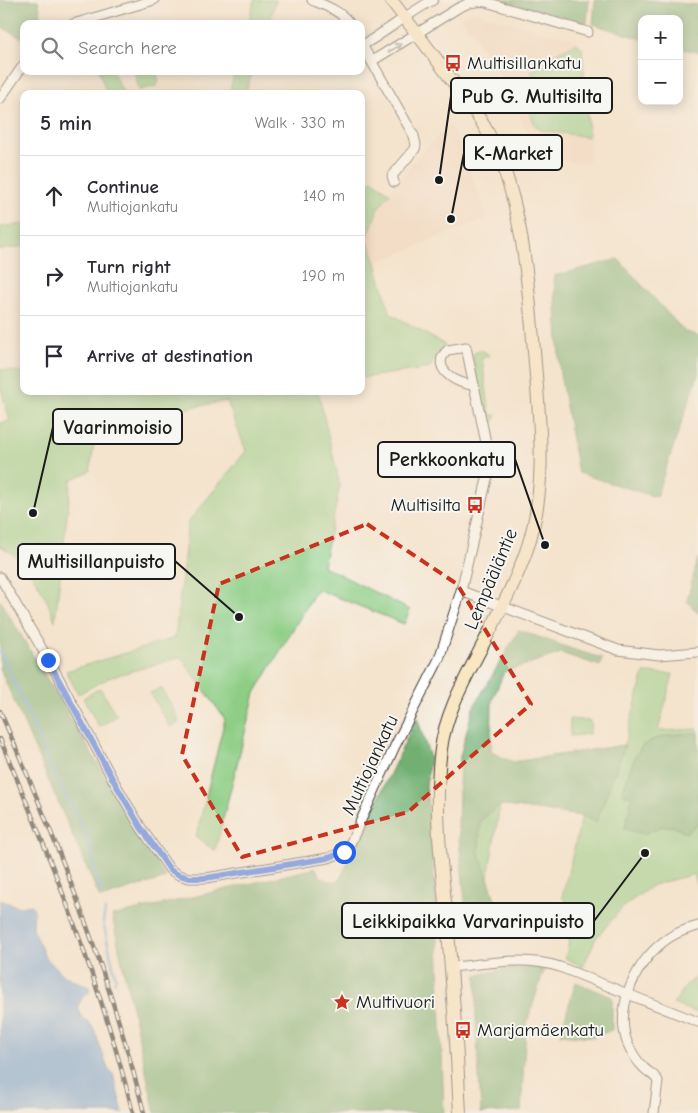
<!DOCTYPE html>
<meta charset="utf-8">
<style>
body{margin:0;font-family:"Comic Neue",sans-serif;background:#f2f2f3;color:#2b2b33}
.controls{position:absolute;right:15px;top:15px;display:grid;overflow:hidden;border-radius:10px;box-shadow:0 2px 12px #0003}
.controls button{width:45px;height:45px;display:grid;place-items:center;padding:0;border:0;border-bottom:1px solid #e1e1e2;background:#fff;color:#2b2b33;font:25px sans-serif}
.stop{position:absolute;width:15px;height:15px;margin:-11px;border:4px solid #2563eb;border-radius:50%;background:#fff}
.stop.end{background:#2563eb;border-color:#fff;box-shadow:0 1px 5px #0008}
.list{margin:0;padding:0;list-style:none}
h2{display:flex;justify-content:space-between;align-items:center;height:65px;margin:0;padding:0 20px;font-size:21px}
h2 small{font-size:16px;font-weight:400;color:#7c7c81}
.list li{display:grid;grid-template-columns:32px 1fr auto;gap:15px;align-items:center;box-sizing:border-box;height:80px;padding:0 20px;border-top:1px solid #e1e1e2}
.list b{display:block;font-size:19px;white-space:nowrap}
.list p{margin:0;font-size:16px;white-space:nowrap;color:#7c7c81}
.list em{font-size:16px;font-style:normal;color:#7c7c81}
.icon{flex:none;width:28px;height:28px;fill:none;stroke:currentColor;stroke-width:2;stroke-linecap:round;stroke-linejoin:round}
.map{position:relative;flex:none;width:698px;height:1113px;overflow:hidden}
.search{position:absolute;background:#fff;box-shadow:0 2px 12px #0003;left:20px;top:20px;width:345px;height:55px;display:flex;align-items:center;gap:12px;box-sizing:border-box;padding:0 18px;border-radius:10px;color:#7c7c81;font-size:19px}
.panel{position:absolute;background:#fff;box-shadow:0 2px 12px #0003;left:20px;top:90px;width:345px;height:305px;border-radius:10px}
.map>svg:first-child{display:block}
.built{fill:#f1d5bd}
.green{fill:#8dcd84;stroke:#547450}
.forest{fill:#72b072;stroke:#476647}
.water{fill:#699ed6;stroke:#425d79}
.lines{fill:none;stroke-linecap:round;stroke-linejoin:round}
.stream{stroke:#699ed6;stroke-width:2.5}
.street-casing{stroke:#3c3a37;stroke-width:11}
.secondary-casing{stroke:#3c3a37;stroke-width:14}
.street{stroke:#fff;stroke-width:9}
.secondary{stroke:#f9e7c3;stroke-width:12}
.rail-casing{stroke:#1c1c1c;stroke-width:4.5}
.rail{stroke:#f6f6f2;stroke-width:2.5;stroke-dasharray:8;stroke-linecap:butt}
.oneway{stroke:#999}
.route{stroke:#2563eb;stroke-width:6}
.marked{fill:none;stroke:#c8321e;stroke-width:4;stroke-dasharray:10 6;stroke-linejoin:round}
.labels{text-anchor:middle;dominant-baseline:central;stroke-width:4;stroke-linejoin:round;paint-order:stroke}
.poi-label{font-size:19px;fill:#1c1c1c;stroke:#f6f6f2;text-anchor:start}
.street-label{font-size:19px;fill:#1c1c1c;stroke:#f6f6f2}
.leader{fill:none;stroke:#1c1c1c;stroke-width:2}
.callout-dot{fill:#1c1c1c;stroke:#f6f6f2;stroke-width:2}
.callout{fill:#f6f6f2;stroke:#1c1c1c;stroke-width:2}
.callout-label{font-size:20px;text-anchor:middle;font-weight:bold;fill:#1c1c1c}
</style>
<div class="map">
<svg width="698" height="1113" viewBox="0 0 698 1113">
<rect width="100%" height="100%" fill="#f6f6f2"/>
<filter id="ink" filterUnits="userSpaceOnUse"><feTurbulence type="fractalNoise" baseFrequency=".02" numOctaves="2"/><feDisplacementMap in="SourceGraphic" scale="10" xChannelSelector="R" yChannelSelector="G"/><feConvolveMatrix kernelMatrix="1 2 1 2 8 2 1 2 1" color-interpolation-filters="sRGB"/></filter>
<filter id="wash" filterUnits="userSpaceOnUse"><feTurbulence type="fractalNoise" baseFrequency=".0096" numOctaves="4" result="noise"/><feDisplacementMap in="SourceGraphic" scale="20" xChannelSelector="R" yChannelSelector="G"/><feGaussianBlur stdDeviation="1.12" result="paint"/><feColorMatrix in="noise" values="0 0 0 0 0 0 0 0 0 0 0 0 0 0 0 0 0 1.4 0 .05"/><feComposite in="paint" operator="in"/></filter>
<g filter="url(#wash)">
<rect width="100%" height="100%" fill="#f4e4cd"/>
<g class="built">
<path d="M471,11L576,40L583,48L590,153L587,164L537,157L518,111L494,66L461,17Z"/>
<path d="M450,123L480,195L487,218L376,263L367,239L378,208L413,162Z"/>
</g>
<g class="green">
<path d="M254,0H276L269,24H248Z"/>
<path d="M576,43L582,48L589,137L541,130L535,125L525,102L541,93L531,71L552,61L550,56Z"/>
<path d="M99,71H112L124,94H107Z"/>
<path d="M134,71H156L159,82L156,86L139,90Z"/>
<path d="M235,71H253L245,94H229Z"/>
<path d="M372,180L390,193L378,208L367,239L376,263L390,313L445,345L436,355L430,368L361,378V189Z"/>
<path d="M24,224V246L0,250V227Z"/>
<path d="M481,350L487,353L489,356L482,358L490,415H497L494,422L489,423L486,420L473,359L474,353Z"/>
<path d="M0,369L24,373V391H318L340,486L323,566L410,610L404,624L317,589L255,693L215,851L196,837L225,719L181,657L111,677L78,694L66,671L175,638L188,522L246,451L227,401L97,424L90,471L71,480L55,621C47,598 34,573 16,557C12,552 5,549 0,546V423L10,421L0,385Z"/>
<path d="M644,673L673,674L658,731L698,729V887L694,874L653,885L623,907L596,938L583,967L565,958L576,913L562,897L582,816L500,805L488,877L495,900L477,903L481,758L513,762L624,745Z"/>
<path d="M100,688L117,716L99,727L83,698Z"/>
<path d="M161,688L176,713L179,723L170,727L150,693Z"/>
<path d="M570,719L590,721L591,724L589,734L570,736Z"/>
<path d="M698,977V1013L673,1004L687,984Z"/>
</g>
<g class="forest">
<path d="M0,0H38L42,21L40,24H24V39L0,26Z"/>
<path d="M500,0H589L587,23Z"/>
<path d="M595,0H646L698,5V52L679,48V19H642V39L593,24Z"/>
<path d="M618,259L685,332L698,335V375L656,497L578,473L560,374L554,276Z"/>
<path d="M698,558V613L687,601Z"/>
<path d="M0,600L166,878L100,898L0,669Z"/>
<path d="M519,630L578,651L602,658L600,666L561,653L504,672L492,701L491,752L513,762L625,745L596,823L582,816L500,805L480,821L479,852L495,900L494,930L467,924L458,827L460,756L473,708Z"/>
<path d="M417,717L430,758L426,786L437,909L444,1113H155L112,916L316,868C321,880 326,882 339,881Z"/>
<path d="M693,733L698,734V824L686,833L672,826L660,827L645,834L625,829L632,796L622,794C627,780 631,763 639,750C647,736 678,734 693,733Z"/>
<path d="M545,967L526,1026L521,1111L481,1113L476,1017L477,975L506,969Z"/>
<path d="M576,982L612,997V1030L593,1037L560,1034Z"/>
</g>
<path class="water" d="M0,900L20,907L31,905L34,909L33,929L45,957L65,976L89,987L90,992L84,995L78,1006L82,1018L89,1022L94,1029L108,1069L113,1074L123,1113H0Z"/>
<g class="lines">
<g class="stream">
<path d="M0,650L52,769L91,843L94,868L102,895"/>
<path d="M105,910L103,922L116,979L114,982"/>
</g>
</g>
</g>
<g filter="url(#ink)">
<g class="lines">
<g class="street-casing">
<g id="street">
<path d="M312,0C326,6 341,11 350,24"/>
<path d="M479,0L588,32"/>
<path d="M73,24L154,0"/>
<path d="M361,43L414,136L416,145L415,149L392,176L394,182"/>
<path d="M363,45C387,31 409,13 433,0"/>
<path d="M372,61L458,8L469,3L484,1"/>
<path d="M0,99L24,64"/>
<path d="M0,577L55,671L112,778L140,826L170,870L179,875L189,878H206L328,858L344,852L351,842L395,746L439,659L461,591L490,466L489,457L466,347L448,350C428,367 457,385 474,385"/>
<path d="M461,591L618,650L659,655L698,652"/>
<path d="M451,967C488,964 524,955 560,967L698,1022"/>
<path d="M654,1113L658,1081C655,1075 649,1073 644,1068C637,1061 631,1052 627,1042C615,1008 635,964 663,942C673,934 686,929 698,926"/>
</g>
</g>
<g class="secondary-casing">
<path id="secondary" d="M391,0C415,31 439,62 462,94C471,107 481,119 488,133C522,195 528,281 534,351C539,418 549,483 527,549C514,586 495,621 477,656C462,685 445,716 441,749C433,808 442,871 448,931C453,991 457,1052 460,1113"/>
</g>
<use href="#street" class="street"/>
<use href="#secondary" class="secondary"/>
<g class="rail-casing">
<g id="rail">
<path d="M0,711C57,842 110,974 144,1113"/>
<path d="M0,739C52,861 101,984 133,1113"/>
</g>
</g>
<use href="#rail" class="rail"/>
</g>
<defs><path id="oneway-shaft" d="M-6 0H5M1.5-3L5.5 0L1.5 3" fill="none" stroke-width="1.6" stroke-linecap="round" stroke-linejoin="round" transform="scale(1.25)"/></defs>
<use class="oneway" href="#oneway-shaft" transform="translate(395 48) rotate(-31)"/>
</g>
<g class="lines" filter="url(#ink)">
<path class="route" d="M48,660L112,778L140,826L170,870L179,875L190,878H206L328,858L344,852"/>
</g>
<path d="M0 0H698V1113H0ZM367,524L457,584L531,704L408,812L242,857L182,755L219,584Z" fill="#f4e4cd" fill-opacity=".55" fill-rule="evenodd"/>
<path class="marked" d="M367,524L457,584L531,704L408,812L242,857L182,755L219,584Z"/>
<defs>
<g id="bus-bare" transform="scale(1.35)"><path d="M-5-6H5V4H4V6H2V4H-2V6H-4V4H-5ZM-3.5-4V0h7V-4ZM-3.5 1.2v1.5H-2V1.2ZM2 1.2v1.5H3.5V1.2Z" fill="#c8321e" stroke="#f6f6f2" stroke-width="2.5" paint-order="stroke"/></g>
<g id="sight-bare" transform="scale(1.35)"><path d="M0-6L1.8-2.2L6-1.7L2.9 1.2L3.7 5.4L0 3.3L-3.7 5.4L-2.9 1.2L-6-1.7L-1.8-2.2Z" fill="#c8321e" stroke="#f6f6f2" stroke-width="2.5" paint-order="stroke"/></g>
</defs>
<g fill-rule="evenodd">
<use href="#bus-bare" x="453" y="63"/>
<use href="#bus-bare" x="475" y="505"/>
<use href="#sight-bare" x="342" y="1002"/>
<use href="#bus-bare" x="463" y="1030"/>
</g>
<g class="labels">
<g class="poi-label">
<text x="467" y="63">Multisillankatu</text>
<text x="461" y="505" text-anchor="end">Multisilta</text>
<text x="356" y="1002">Multivuori</text>
<text x="477" y="1030">Marjamäenkatu</text>
</g>
<g class="street-label">
<text transform="translate(491 579) rotate(-67)">Lempääläntie</text>
<text transform="translate(370 765) rotate(-65)">Multiojankatu</text>
</g>
</g>
<path class="leader" d="M439 180L451 96M451 219L464 153M33 513L53 427M545 545L515 459M239 617L175 561M645 853L594 921"/>
<g class="callout-dot">
<circle cx="439" cy="180" r="5"/>
<circle cx="451" cy="219" r="5"/>
<circle cx="33" cy="513" r="5"/>
<circle cx="545" cy="545" r="5"/>
<circle cx="239" cy="617" r="5"/>
<circle cx="645" cy="853" r="5"/>
</g>
<g class="callout">
<rect x="451" y="78" width="161" height="35" rx="5"/>
<rect x="464" y="135" width="98" height="35" rx="5"/>
<rect x="53" y="409" width="129" height="35" rx="5"/>
<rect x="378" y="442" width="137" height="35" rx="5"/>
<rect x="18" y="544" width="157" height="35" rx="5"/>
<rect x="342" y="903" width="252" height="35" rx="5"/>
</g>
<g class="callout-label">
<text x="532" y="103">Pub G. Multisilta</text>
<text x="513" y="160">K-Market</text>
<text x="118" y="434">Vaarinmoisio</text>
<text x="447" y="466">Perkkoonkatu</text>
<text x="96" y="568">Multisillanpuisto</text>
<text x="468" y="928">Leikkipaikka Varvarinpuisto</text>
</g>
</svg>
<div class="controls">
<button>+</button>
<button>−</button>
</div>
<div class="stop" style="left:344px;top:852px"></div>
<div class="stop end" style="left:48px;top:660px"></div>
<div class="search"><svg class="icon" aria-label="search" viewBox="0 0 24 24"><circle cx="10" cy="10" r="6"/><path d="M15 15l6 6"/></svg>Search here</div>
<section class="panel">
<h2>5 min<small>Walk · 330 m</small></h2>
<ul class="list">
<li><svg class="icon" aria-label="ahead" viewBox="0 0 24 24"><path d="M12 20V5M6 11l6-6 6 6"/></svg><div><b>Continue</b><p>Multiojankatu</p></div><em>140 m</em></li>
<li><svg class="icon" aria-label="right" viewBox="0 0 24 24"><path d="M7 20v-9h11M14 6l5 5-5 5"/></svg><div><b>Turn right</b><p>Multiojankatu</p></div><em>190 m</em></li>
<li><svg class="icon" aria-label="arrive" viewBox="0 0 24 24"><path d="M6 21V4h12l-3 4 3 4H6"/></svg><div><b>Arrive at destination</b></div></li>
</ul>
</section>
</div>
